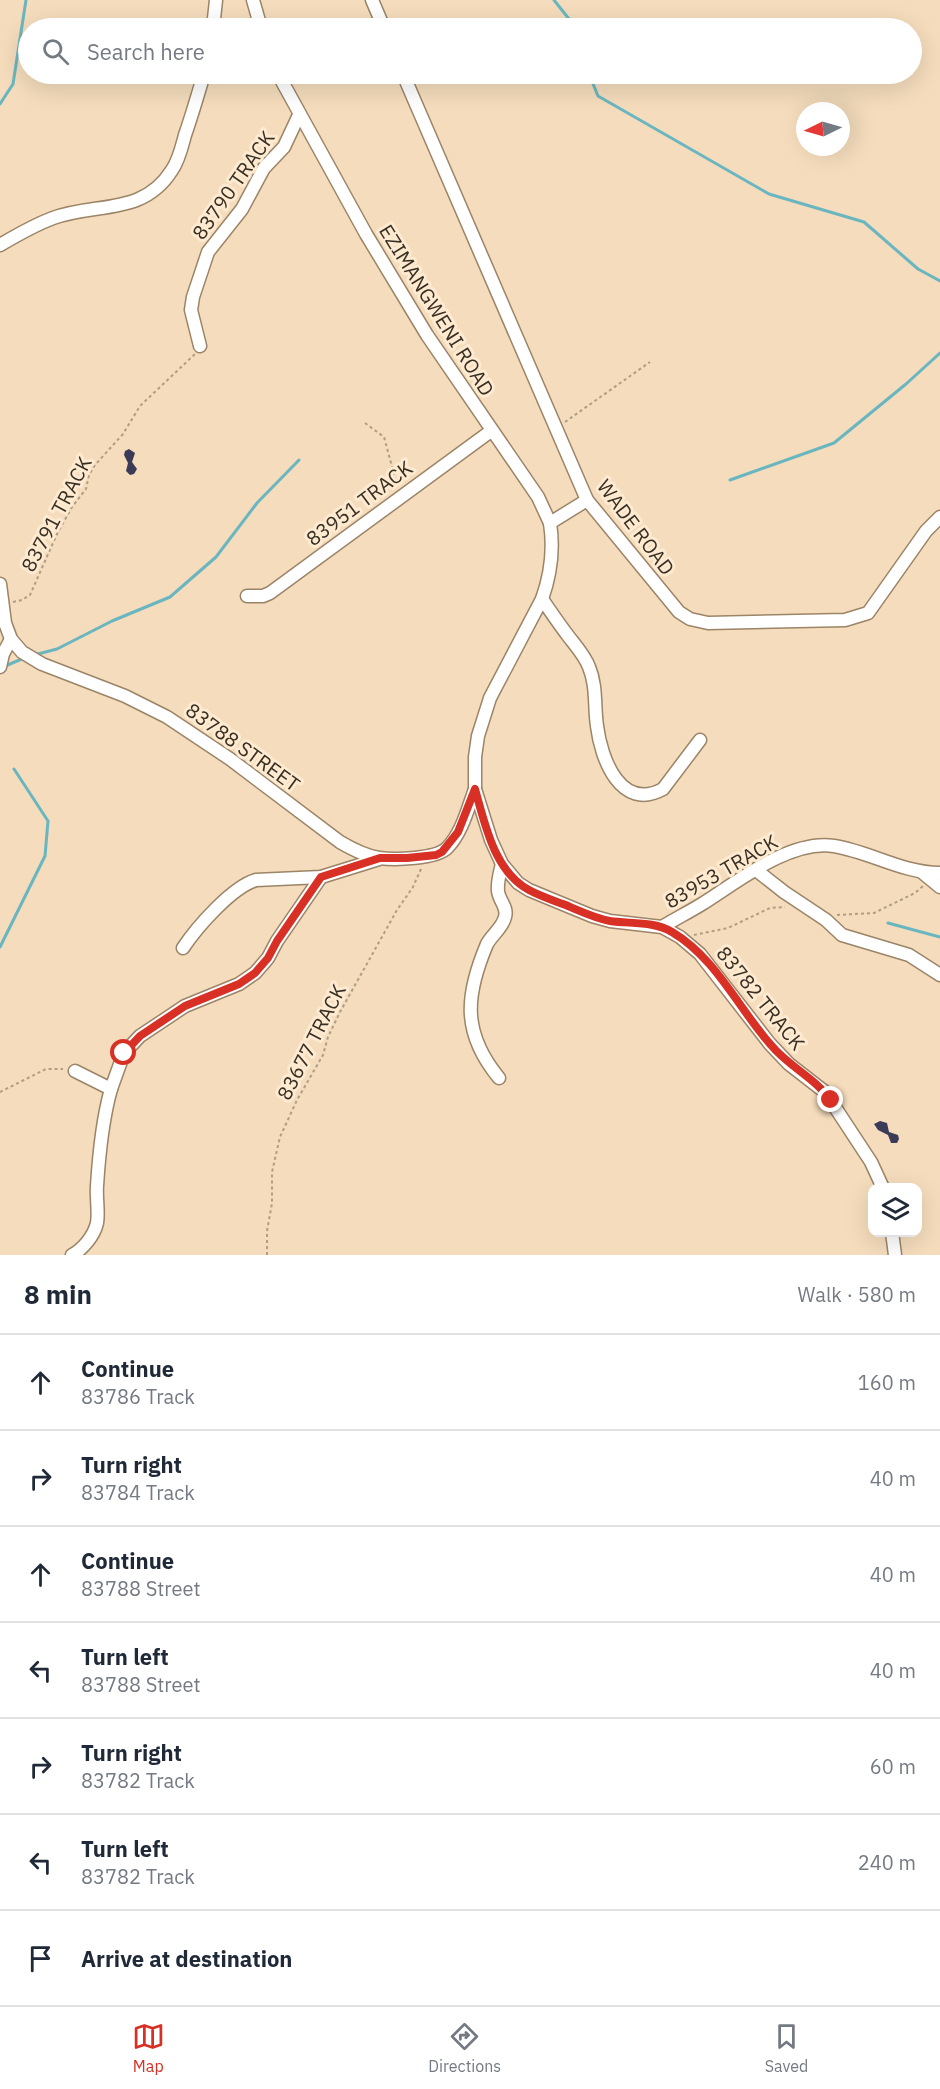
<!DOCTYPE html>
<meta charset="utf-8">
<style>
body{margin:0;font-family:"IBM Plex Sans",sans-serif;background:#f6f6f7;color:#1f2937}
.controls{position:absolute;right:18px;bottom:18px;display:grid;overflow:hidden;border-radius:12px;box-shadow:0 6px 24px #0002}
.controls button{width:54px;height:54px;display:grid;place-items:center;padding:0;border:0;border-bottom:2px solid #e0e1e3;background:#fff;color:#1f2937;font:30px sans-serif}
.compass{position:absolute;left:796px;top:102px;width:54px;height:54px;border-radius:50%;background:#fff;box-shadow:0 6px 24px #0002;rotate:265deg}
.stop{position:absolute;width:18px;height:18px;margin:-14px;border:4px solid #d93025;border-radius:50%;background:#fff}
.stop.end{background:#d93025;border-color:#fff;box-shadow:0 2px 6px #0008}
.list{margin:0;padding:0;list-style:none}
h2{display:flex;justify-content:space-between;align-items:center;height:78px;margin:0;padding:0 24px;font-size:26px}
h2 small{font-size:20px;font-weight:400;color:#747a83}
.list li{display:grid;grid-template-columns:39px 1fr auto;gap:18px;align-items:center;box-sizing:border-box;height:96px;padding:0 24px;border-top:2px solid #e0e1e3}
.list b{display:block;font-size:22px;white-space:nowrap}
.list p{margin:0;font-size:20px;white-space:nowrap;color:#747a83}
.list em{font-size:20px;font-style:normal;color:#747a83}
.icon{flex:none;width:33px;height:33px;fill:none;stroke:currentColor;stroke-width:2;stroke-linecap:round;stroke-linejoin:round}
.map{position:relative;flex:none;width:940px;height:1255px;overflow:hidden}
.search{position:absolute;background:#fff;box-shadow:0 6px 24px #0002;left:18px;right:18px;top:18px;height:66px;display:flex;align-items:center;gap:15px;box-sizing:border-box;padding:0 21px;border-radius:33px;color:#747a83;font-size:22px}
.sheet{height:750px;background:#fff}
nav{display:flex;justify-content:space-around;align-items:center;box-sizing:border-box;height:84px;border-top:2px solid #e0e1e3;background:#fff;font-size:16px;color:#747a83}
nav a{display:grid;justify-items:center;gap:3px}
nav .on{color:#d93025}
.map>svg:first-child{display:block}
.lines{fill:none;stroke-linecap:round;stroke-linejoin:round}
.stream{stroke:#6ab6c0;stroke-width:3}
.building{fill:#3b3a57}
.minor-casing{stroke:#9b8467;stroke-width:15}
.path{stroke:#af9d84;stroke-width:2;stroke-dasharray:3 3;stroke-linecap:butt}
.minor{stroke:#fff;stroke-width:12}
.route{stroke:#d93025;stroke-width:8}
.labels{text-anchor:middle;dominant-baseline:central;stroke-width:6;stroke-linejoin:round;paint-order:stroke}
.street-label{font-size:20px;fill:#382f23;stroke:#fdead0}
</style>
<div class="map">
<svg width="940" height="1255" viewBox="0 0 940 1255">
<rect width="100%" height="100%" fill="#f4dcbc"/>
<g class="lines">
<g class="stream">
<path d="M554,0L569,19L572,28"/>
<path d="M589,74L598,96L769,194L864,222L918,269L940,281"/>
<path d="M0,104L13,84L26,0"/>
<path d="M730,480L834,443L906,384L940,353"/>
<path d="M34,655L57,649L112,621L170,597L216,557L257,503L299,460"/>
<path d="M3,667L24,658"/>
<path d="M888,923L940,937"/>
<path d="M0,947L45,856L48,821L14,769"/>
</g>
</g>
<g class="building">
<path d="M129,449L135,453L132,462L137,469L134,474L130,475L126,471L128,463L124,455L125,451Z"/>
<path d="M880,1121L887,1123L889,1132L898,1135L899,1139L897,1143H891L888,1135L878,1130L874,1124Z"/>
</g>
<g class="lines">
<g class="minor-casing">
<g id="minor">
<path d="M253,0L261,28"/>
<path d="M372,0L384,28"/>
<path d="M213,28L216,0"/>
<path d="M278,74L366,234L427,335L538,497L550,523L587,500"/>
<path d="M403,74L587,500L679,612L690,619L708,623L845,620L868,613L926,531L940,517"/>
<path d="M0,245C17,235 34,225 53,218C97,202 143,216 172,170C179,160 182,146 185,135C192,115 198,94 204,74"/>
<path d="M200,346L191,310L193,297L208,252L242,209L264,168L284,147L299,115"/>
<path d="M550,523C554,549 551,574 542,599L490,698L478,736L475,757V789L491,840L502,864L518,883L529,890L592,916L610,921L662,927L680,937L700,954L770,1044L789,1064L825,1092L871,1162L883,1188"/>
<path d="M0,584L5,623L11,639L22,652L42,664L125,696L167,717L230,759L340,842C352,849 365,856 379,858C395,860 436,859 447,848C462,833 468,808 475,789"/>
<path d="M247,596H263L270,593L491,431"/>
<path d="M542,599C551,612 559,624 569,637C576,646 585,656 589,667C597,686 594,706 597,726C601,759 621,812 663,789L700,740"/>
<path d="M0,667L3,654L11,639"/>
<path d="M756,870L784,892L826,920L842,935L909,955L940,975"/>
<path d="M923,873L940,887"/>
<path d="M662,927C675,919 689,912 702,904C737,882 790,839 834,846C871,852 902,873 940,873"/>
<path d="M183,948C197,927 232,887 256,880L321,877L379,859"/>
<path d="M75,1071L111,1089L124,1053L140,1036L185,1006L239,984L255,973L268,958L277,941L321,877"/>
<path d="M499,1078C462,1033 465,996 487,944C492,935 503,927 505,917C508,907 499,901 498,891C497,882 500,872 502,864"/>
<path d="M892,1232L895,1255"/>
<path d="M72,1255C83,1249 94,1236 97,1223C99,1212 96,1198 97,1186C99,1154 102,1121 111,1089"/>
</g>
</g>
<g class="path">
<path d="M565,422L650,362"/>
<path d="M365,423L384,437L397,485"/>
<path d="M13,602L22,600L30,595L57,534L72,507L86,489L89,475L95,465L123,434L140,406L195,354"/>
<path d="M837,915L874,913L915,893L923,886"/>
<path d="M694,935L728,928L770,908L785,907"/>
<path d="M0,1092L46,1069H63"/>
<path d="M267,1255V1231L272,1203V1172L280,1137L297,1100L323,1055L328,1037L340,1012L397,910L413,887L421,869"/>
</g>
<use href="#minor" class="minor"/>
</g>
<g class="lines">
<path class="route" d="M124,1053L140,1036L185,1006L239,984L255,973L268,958L277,941L321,877L380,858H407L436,855L442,852L458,832L475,789C485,824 494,871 529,890C540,896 552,900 563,904C578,910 594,918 610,921C631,924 654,921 672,932C716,958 738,1008 771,1045C788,1066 815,1078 831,1100"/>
</g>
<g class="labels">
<g class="street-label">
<text transform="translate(233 185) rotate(-55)">83790 TRACK</text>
<text transform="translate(437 310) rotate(58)">EZIMANGWENI ROAD</text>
<text transform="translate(359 503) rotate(-37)">83951 TRACK</text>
<text transform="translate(56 514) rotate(-62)">83791 TRACK</text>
<text transform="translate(636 527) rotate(53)">WADE ROAD</text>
<text transform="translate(243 747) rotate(36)">83788 STREET</text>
<text transform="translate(721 871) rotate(-30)">83953 TRACK</text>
<text transform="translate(761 998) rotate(51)">83782 TRACK</text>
<text transform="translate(311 1042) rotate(-63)">83677 TRACK</text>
</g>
</g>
</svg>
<div class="controls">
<button><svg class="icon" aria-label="layers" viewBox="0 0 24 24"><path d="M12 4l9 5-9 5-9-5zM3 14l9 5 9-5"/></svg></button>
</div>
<svg class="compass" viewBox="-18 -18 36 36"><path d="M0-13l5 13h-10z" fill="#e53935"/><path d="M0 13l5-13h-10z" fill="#747a83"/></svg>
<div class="stop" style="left:124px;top:1053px"></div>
<div class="stop end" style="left:831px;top:1100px"></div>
<div class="search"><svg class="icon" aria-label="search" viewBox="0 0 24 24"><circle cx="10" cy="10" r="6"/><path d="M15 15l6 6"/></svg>Search here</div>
</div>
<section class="sheet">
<h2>8 min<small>Walk · 580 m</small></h2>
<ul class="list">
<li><svg class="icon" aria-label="ahead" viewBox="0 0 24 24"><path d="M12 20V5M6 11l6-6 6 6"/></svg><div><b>Continue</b><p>83786 Track</p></div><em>160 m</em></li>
<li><svg class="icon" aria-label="right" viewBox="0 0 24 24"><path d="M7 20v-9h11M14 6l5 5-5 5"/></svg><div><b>Turn right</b><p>83784 Track</p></div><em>40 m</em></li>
<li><svg class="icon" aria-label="ahead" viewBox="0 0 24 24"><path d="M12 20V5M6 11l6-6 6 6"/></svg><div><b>Continue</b><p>83788 Street</p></div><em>40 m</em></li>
<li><svg class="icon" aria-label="left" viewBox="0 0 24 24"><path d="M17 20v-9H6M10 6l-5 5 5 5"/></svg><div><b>Turn left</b><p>83788 Street</p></div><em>40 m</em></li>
<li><svg class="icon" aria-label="right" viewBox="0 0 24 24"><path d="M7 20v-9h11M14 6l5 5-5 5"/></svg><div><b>Turn right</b><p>83782 Track</p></div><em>60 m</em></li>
<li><svg class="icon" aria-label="left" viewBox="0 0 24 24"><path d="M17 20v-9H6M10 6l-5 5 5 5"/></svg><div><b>Turn left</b><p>83782 Track</p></div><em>240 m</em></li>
<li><svg class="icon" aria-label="arrive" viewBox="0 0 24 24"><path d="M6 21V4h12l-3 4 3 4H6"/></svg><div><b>Arrive at destination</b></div></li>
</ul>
</section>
<nav>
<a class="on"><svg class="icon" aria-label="map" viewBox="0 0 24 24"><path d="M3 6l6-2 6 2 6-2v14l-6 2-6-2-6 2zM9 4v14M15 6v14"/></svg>Map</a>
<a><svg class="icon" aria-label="directions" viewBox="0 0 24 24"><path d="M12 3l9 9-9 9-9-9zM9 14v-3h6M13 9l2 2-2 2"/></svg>Directions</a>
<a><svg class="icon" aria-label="saved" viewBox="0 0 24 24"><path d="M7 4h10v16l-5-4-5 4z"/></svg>Saved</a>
</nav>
